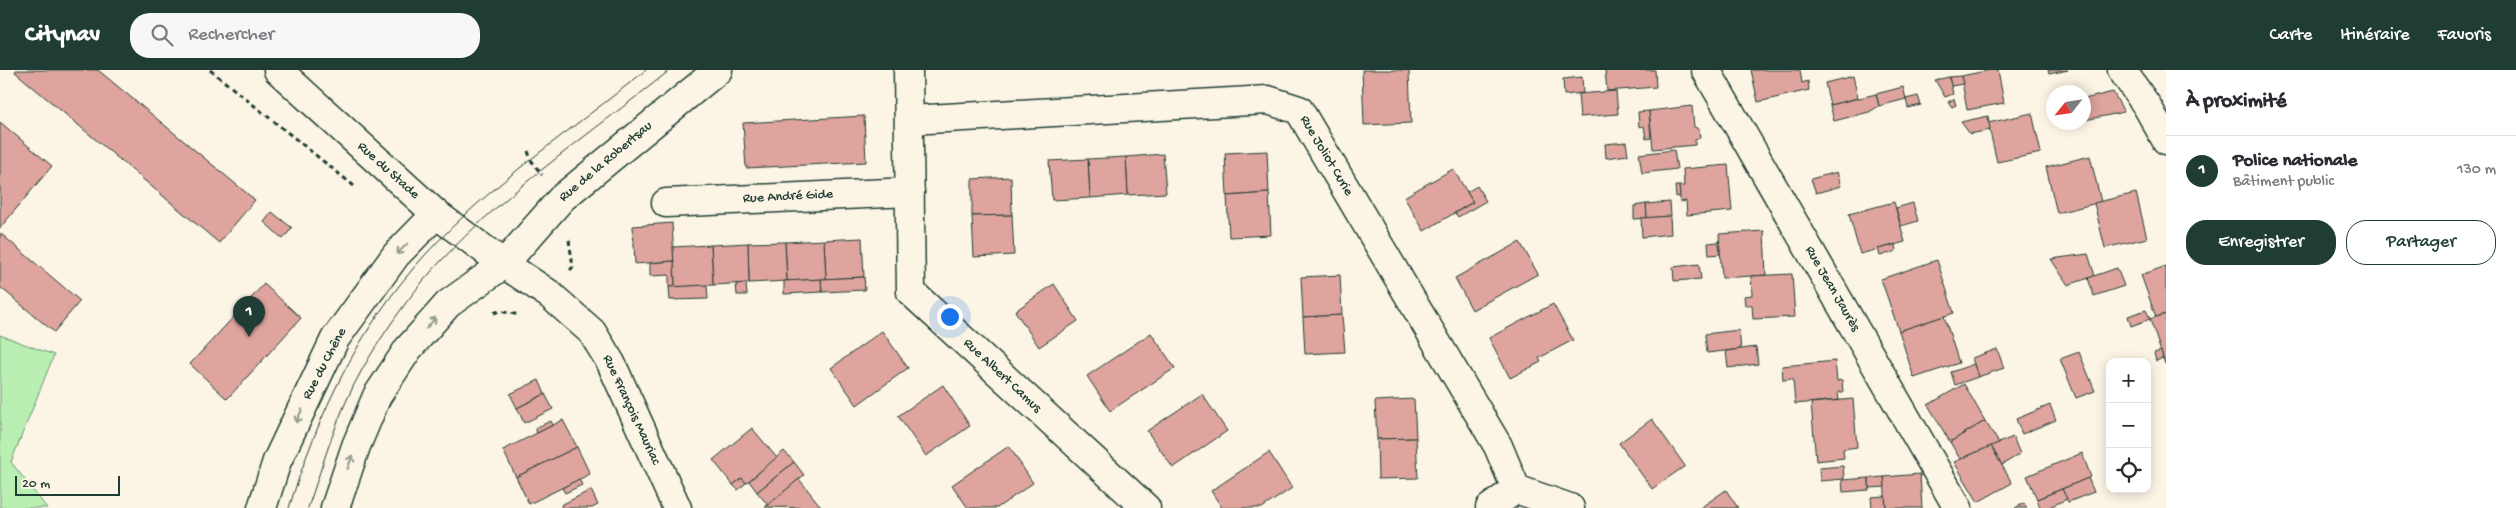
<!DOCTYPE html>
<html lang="fr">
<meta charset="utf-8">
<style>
body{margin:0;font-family:"Gochi Hand",sans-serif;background:#f7f7f7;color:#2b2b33}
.controls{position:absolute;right:15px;bottom:15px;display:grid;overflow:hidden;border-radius:10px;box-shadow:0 2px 12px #0003}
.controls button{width:45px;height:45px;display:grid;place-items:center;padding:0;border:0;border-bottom:1px solid #e1e1e2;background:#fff;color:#2b2b33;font:25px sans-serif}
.compass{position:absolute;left:2046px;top:15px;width:45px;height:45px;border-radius:50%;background:#fff;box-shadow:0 2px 12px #0003;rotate:240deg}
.scale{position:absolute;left:15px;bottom:12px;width:105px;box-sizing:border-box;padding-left:5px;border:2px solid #1f3d34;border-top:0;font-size:14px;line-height:18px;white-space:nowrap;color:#1f3d34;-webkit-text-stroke:4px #fcf5e5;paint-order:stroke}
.you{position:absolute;left:949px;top:246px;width:18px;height:18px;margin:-12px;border:4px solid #fff;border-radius:50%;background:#1a73e8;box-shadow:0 0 0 8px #1a73e833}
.badge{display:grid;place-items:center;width:32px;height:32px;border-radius:50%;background:#1f3d34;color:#fff;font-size:16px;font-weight:700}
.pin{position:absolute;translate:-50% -41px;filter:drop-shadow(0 1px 2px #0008)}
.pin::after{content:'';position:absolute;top:26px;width:18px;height:15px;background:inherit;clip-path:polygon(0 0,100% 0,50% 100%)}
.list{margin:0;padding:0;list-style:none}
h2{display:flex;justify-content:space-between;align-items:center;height:65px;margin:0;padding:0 20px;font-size:21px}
h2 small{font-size:16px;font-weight:400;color:#7c7c81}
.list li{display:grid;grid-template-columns:32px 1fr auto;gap:15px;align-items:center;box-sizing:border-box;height:70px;padding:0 20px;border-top:1px solid #e1e1e2}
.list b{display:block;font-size:19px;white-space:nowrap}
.list p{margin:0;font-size:16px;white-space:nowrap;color:#7c7c81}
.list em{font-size:16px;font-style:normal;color:#7c7c81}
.actions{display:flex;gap:10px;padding:15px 20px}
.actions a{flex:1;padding:11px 0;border:1px solid #1f3d34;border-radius:20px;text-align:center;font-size:18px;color:#1f3d34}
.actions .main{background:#1f3d34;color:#fff}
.icon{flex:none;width:28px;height:28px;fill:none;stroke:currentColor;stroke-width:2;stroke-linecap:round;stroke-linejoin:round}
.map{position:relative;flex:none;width:2166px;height:438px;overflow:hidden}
header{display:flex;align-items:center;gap:30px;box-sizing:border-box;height:70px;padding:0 25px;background:#1f3d34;color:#fff}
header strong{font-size:24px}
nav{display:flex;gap:28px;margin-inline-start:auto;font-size:18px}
.search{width:350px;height:45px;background:#f7f7f7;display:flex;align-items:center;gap:12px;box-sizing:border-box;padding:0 18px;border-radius:20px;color:#7c7c81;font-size:19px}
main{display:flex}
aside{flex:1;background:#fff}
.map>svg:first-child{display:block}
.green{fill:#b9efb1;stroke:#6c9672}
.building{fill:#dea49d;stroke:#1f3d34}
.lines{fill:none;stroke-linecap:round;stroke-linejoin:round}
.street-casing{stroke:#1f3d34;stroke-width:31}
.path{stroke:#1f3d34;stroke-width:3;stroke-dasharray:5 4;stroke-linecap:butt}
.street{stroke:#fcf5e5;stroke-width:28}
.tram{stroke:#1f3d34;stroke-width:1}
.oneway{stroke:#8e998c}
.labels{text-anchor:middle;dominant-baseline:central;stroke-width:5;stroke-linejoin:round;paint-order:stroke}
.street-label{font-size:14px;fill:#1f3d34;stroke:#fcf5e5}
</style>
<header>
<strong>Citynav</strong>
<div class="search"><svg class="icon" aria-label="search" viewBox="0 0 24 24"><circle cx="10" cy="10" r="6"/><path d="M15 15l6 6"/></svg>Rechercher</div>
<nav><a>Carte</a><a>Itinéraire</a><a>Favoris</a></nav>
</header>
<main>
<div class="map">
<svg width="2166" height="438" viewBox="0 0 2166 438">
<rect width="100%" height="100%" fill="#fcf5e5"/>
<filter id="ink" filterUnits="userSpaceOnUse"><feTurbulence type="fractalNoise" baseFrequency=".02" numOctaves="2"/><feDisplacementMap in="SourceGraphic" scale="10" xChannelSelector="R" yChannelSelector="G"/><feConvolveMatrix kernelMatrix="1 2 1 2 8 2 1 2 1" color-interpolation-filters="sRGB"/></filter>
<g filter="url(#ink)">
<path class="green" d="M0,265L54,285L11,392L47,438H0Z"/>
<g class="building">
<path d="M16,0H98L255,130L219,173L15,2Z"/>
<path d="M1362,0H1409L1411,53L1364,55Z"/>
<path d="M1605,0H1655L1656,17L1607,21Z"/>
<path d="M1751,0H1800L1802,13L1808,11L1809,20L1758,32Z"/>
<path d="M1991,0H1998L2004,33L1967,40L1961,6Z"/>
<path d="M2048,0H2068L2049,4Z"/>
<path d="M1853,6L1858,28L1830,35L1825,13Z"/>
<path d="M1961,6L1963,14L1951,16L1949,7Z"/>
<path d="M1582,7L1583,23L1564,25L1563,9Z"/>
<path d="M1949,7L1953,24L1945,27L1935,10Z"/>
<path d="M1903,17L1906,29L1879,36L1876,24Z"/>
<path d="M1616,21L1618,44L1580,47L1578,24Z"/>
<path d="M2113,22L2124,42L2085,50L2084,29Z"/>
<path d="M1876,24L1879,36L1869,42L1834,51L1830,35Z"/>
<path d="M1918,26L1921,35L1908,38L1906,29Z"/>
<path d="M1954,29L1956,35L1952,37L1948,32Z"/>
<path d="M1692,36L1694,57L1699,59L1700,68L1695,70V75L1653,79L1649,41Z"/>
<path d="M1649,41L1651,68L1646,69L1644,56L1639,57L1638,42Z"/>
<path d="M2032,43L2041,83L1997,92L1988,53Z"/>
<path d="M864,46L866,92L746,98L743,53Z"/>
<path d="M1988,46L1990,60L1970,64L1961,52Z"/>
<path d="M0,52L52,96L0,158Z"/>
<path d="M1626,72L1628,85L1606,88L1605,74Z"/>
<path d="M1674,80L1677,99L1642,103L1639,84Z"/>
<path d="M1267,81L1269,123L1227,126L1225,83Z"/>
<path d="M1163,84L1166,123L1128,125L1126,87Z"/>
<path d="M2090,86L2101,132L2057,143L2046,97Z"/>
<path d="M1126,87L1128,125L1090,128L1088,89Z"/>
<path d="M1088,89L1090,128L1052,130L1049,91Z"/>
<path d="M1728,95L1732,141L1687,145L1686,131L1680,132L1679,116H1684L1683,99Z"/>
<path d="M1453,99L1473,132L1424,161L1404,127Z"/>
<path d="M1837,102L1841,116L1816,123L1811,109Z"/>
<path d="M1011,107L1012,145L972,146V109Z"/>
<path d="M1477,116L1486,131L1458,147L1455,143L1473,132L1467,122Z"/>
<path d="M1675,116H1679L1680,126L1676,127Z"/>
<path d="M1269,123L1271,165L1229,167L1227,126Z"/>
<path d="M2136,123L2147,168L2105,178L2094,133Z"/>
<path d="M1670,132L1671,146L1647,148L1646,134Z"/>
<path d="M1894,132L1905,172L1860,184L1849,144Z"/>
<path d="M1913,133L1918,151L1901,156L1896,138Z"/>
<path d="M1646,134L1647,148L1634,149V136Z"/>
<path d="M272,142L292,158L283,169L264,152Z"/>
<path d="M1012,145L1014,185L974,187L972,146Z"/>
<path d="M1670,146L1671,164L1642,167L1641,148Z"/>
<path d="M672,153L674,191L635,194L633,156Z"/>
<path d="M1764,161L1766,205L1722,208L1719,164Z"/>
<path d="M0,163L80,231L54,262L0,217Z"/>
<path d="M862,168L864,207L826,209L824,170Z"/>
<path d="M824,170L826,209L787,211L785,172Z"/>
<path d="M785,172L787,211L749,213L748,173Z"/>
<path d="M1520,172L1538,204L1472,240L1455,208Z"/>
<path d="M1719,172L1720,184L1709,185L1708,173Z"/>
<path d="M748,173L749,213L713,215L711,175Z"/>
<path d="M711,175L713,215L675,217L673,177Z"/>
<path d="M1895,175L1896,181L1880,186L1878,179Z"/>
<path d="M2088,184L2095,206L2068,215L2051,189Z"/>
<path d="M1937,190L1954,243L1899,261L1881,209Z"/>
<path d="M674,191L675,217H669V205L650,206V193Z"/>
<path d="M1699,194L1701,209L1674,211L1673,197Z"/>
<path d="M2166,196V244L2156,247L2141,205Z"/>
<path d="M2117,198L2124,216L2094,226L2088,208Z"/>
<path d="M1792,204L1795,247L1753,249L1752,235H1745L1744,226L1752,225L1751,206Z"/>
<path d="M1340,205L1342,245L1303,247L1301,207Z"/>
<path d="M864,207L865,220L822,222L821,209Z"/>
<path d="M821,209L822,222L784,224V211Z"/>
<path d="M746,213L747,225H737L736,214Z"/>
<path d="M264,214L301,248L227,329L190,294Z"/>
<path d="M1054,214L1078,251L1039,277L1015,241Z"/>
<path d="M707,215L708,229L670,230L669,217Z"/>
<path d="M1553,234L1573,270L1539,288L1541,292L1510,308L1489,268Z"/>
<path d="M2146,240L2150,249L2131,256L2128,246Z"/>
<path d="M2166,244V294H2165L2150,249Z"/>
<path d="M1342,245L1345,282L1305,284L1303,247Z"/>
<path d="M1944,246L1959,293L1914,308L1899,261Z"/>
<path d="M1739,260L1741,279L1707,283L1705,264Z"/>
<path d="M882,261L908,298L857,335L831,298Z"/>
<path d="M1151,263L1175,298L1110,341L1087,306Z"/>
<path d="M1756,277L1758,294L1728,298L1726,281Z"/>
<path d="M1997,279L2004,298L1978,307L1972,288Z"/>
<path d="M2161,281L2163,288L2156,291L2154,283Z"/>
<path d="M2079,282L2095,321L2076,328L2060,289Z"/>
<path d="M1835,291L1837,311L1842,310L1843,322H1838L1839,330L1795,334L1793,309L1783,310L1782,296Z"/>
<path d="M1974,294L1978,307L1955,315L1951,302Z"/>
<path d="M539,310L545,324L517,338L510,324Z"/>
<path d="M1964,314L1985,351L1950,372L1928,335Z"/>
<path d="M943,315L970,356L926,386L898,346Z"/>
<path d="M545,324L553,339L524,353L517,338Z"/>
<path d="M1202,324L1227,361L1173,398L1147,361Z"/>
<path d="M1414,329L1416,368L1377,369L1375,331Z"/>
<path d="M1853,329L1857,377L1843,379L1844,388L1816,391L1811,333Z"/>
<path d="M2050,335L2056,350L2022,364L2016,349Z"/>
<path d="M1652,349L1685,396L1652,419L1619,373Z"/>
<path d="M563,350L577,377L516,407L503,380Z"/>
<path d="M551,351L553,355L537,363L535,358Z"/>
<path d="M1985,351L1999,373L1960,389L1950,372Z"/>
<path d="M752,358L777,388L746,413L742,408L733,415L713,390Z"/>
<path d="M2013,367L2020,384L2002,395L1991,376Z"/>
<path d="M1416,368L1418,408L1378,409L1377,369Z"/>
<path d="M1009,376L1033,413L997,438H968L952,415Z"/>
<path d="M1991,376L2012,413L1978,432L1954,392Z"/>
<path d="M577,377L590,404L529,434L516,407Z"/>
<path d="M784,381L794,392L757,422L749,411Z"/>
<path d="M1269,382L1292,418L1262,438H1222L1211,421Z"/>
<path d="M2082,383L2091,407L2037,429L2027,406Z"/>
<path d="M794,392L804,405L768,435L757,422Z"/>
<path d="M1843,396L1844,409L1820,411L1819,398Z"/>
<path d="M1920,404L1922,438H1886L1884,407Z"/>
<path d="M1884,407L1885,417L1869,418V408Z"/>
<path d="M742,408L746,413L738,420L733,415Z"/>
<path d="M1869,408V420L1843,422L1842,410Z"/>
<path d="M2088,408L2094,422L2068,432L2062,419Z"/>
<path d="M579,409L582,415L565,423L562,418Z"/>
<path d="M799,409L822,438L765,437L768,435Z"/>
<path d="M2062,419L2067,429L2047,438H2040L2037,429Z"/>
<path d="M591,420L598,435L592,438H562L561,435Z"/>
<path d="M1726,420L1738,438H1700Z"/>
<path d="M1885,426L1886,438H1872L1871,427Z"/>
<path d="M2024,433L2027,438H2015Z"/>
</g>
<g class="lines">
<g class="street-casing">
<g id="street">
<path d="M278,0L436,144L504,194L549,224L592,262L611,293L677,438"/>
<path d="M908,0L911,222L1146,438"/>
<path d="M1706,0L1958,438"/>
<path d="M2122,0L2147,36L2166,70"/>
<path d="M910,50L1268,30L1299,40L1498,376L1516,419"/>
<path d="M666,133L910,122"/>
<path d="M262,438L277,391L335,269L396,185L436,144"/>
<path d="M335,438L356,376L377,326L408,279L448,234L504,194L562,128L718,0"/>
<path d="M1490,438L1516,419L1570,438"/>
</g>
</g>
<g class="path">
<path d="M210,0L354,116"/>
<path d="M528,81L531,90L542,105"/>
<path d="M569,170L573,197L570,200"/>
<path d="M494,243L499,241L520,245"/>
</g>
<use href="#street" class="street"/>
<g class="tram">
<path d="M289,438C318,344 359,257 426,184C490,114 572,60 646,0"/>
<path d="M308,438C324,391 338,341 363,298C381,267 401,238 423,211C493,129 587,67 670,0"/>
</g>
</g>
<defs><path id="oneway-shaft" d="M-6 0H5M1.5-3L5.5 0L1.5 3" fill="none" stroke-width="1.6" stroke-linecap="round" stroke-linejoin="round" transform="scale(1.25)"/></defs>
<g class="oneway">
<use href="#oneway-shaft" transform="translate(402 179) rotate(134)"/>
<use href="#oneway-shaft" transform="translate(431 253) rotate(-49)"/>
<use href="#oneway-shaft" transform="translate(299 346) rotate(115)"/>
<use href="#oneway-shaft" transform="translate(350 392) rotate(-71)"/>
</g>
</g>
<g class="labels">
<g class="street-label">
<text transform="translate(1326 86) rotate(59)">Rue Joliot Curie</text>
<text transform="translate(606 92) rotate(-40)">Rue de la Robertsau</text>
<text transform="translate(388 101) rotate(42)">Rue du Stade</text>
<text transform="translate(788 127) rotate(-3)">Rue André Gide</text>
<text transform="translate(1832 219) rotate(60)">Rue Jean Jaurès</text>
<text transform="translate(325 294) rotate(-62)">Rue du Chêne</text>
<text transform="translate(1002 306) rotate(43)">Rue Albert Camus</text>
<text transform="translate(631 340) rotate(65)">Rue François Mauriac</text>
</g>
</g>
</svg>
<div class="controls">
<button>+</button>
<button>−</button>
<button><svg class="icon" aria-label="locate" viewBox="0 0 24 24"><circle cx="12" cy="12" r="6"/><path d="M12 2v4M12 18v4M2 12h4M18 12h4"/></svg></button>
</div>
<svg class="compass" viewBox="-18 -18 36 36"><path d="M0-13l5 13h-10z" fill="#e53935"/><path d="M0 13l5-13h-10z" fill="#7c7c81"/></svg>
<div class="scale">20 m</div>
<div class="you"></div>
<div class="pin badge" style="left:249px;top:267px">1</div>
</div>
<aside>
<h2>À proximité<small></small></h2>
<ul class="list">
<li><span class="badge">1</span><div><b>Police nationale</b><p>Bâtiment public</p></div><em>130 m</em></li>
</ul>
<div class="actions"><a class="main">Enregistrer</a><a>Partager</a></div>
</aside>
</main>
